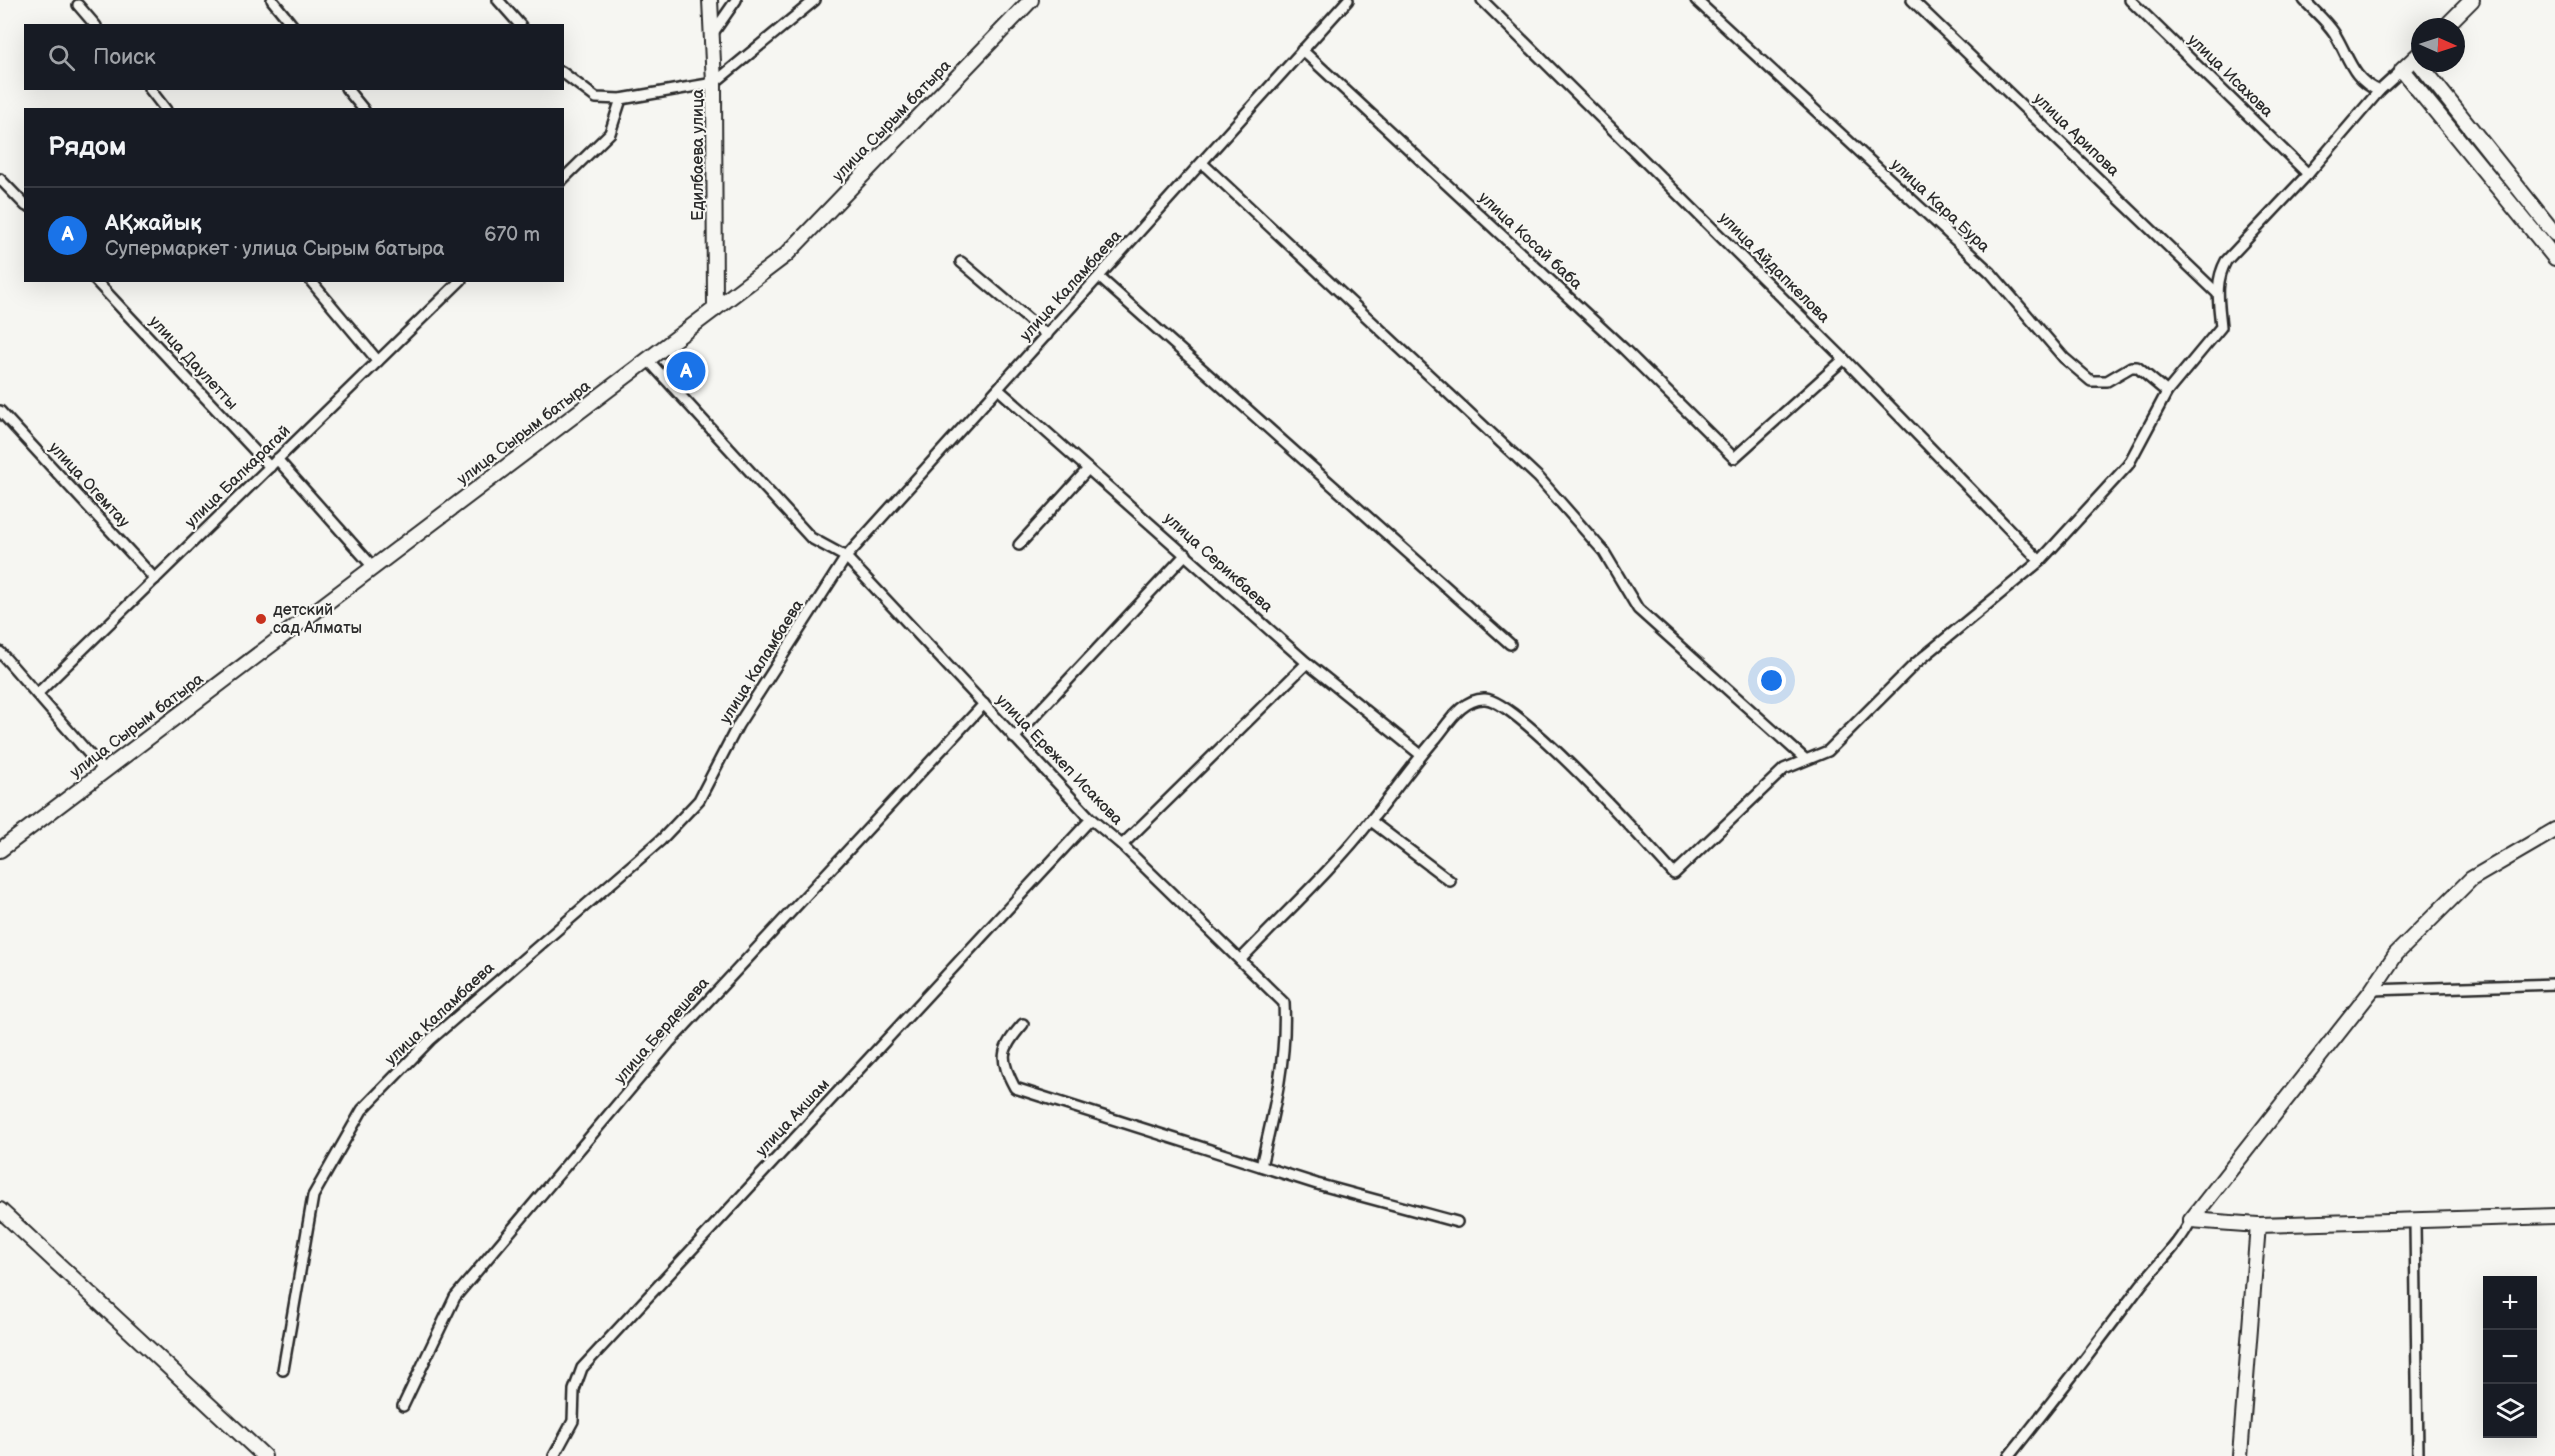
<!DOCTYPE html>
<html lang="ru">
<meta charset="utf-8">
<style>
body{margin:0;font-family:"Balsamiq Sans",sans-serif;background:#20242c;color:#f1f3f6}
.controls{position:absolute;right:18px;bottom:18px;display:grid;overflow:hidden;border-radius:0px;box-shadow:0 6px 24px #0002}
.controls button{width:54px;height:54px;display:grid;place-items:center;padding:0;border:0;border-bottom:2px solid #363941;background:#171b24;color:#f1f3f6;font:30px sans-serif}
.compass{position:absolute;left:2411px;top:18px;width:54px;height:54px;border-radius:50%;background:#171b24;box-shadow:0 6px 24px #0002;rotate:93deg}
.you{position:absolute;left:1772px;top:681px;width:21px;height:21px;margin:-15px;border:4px solid #fff;border-radius:50%;background:#1a73e8;box-shadow:0 0 0 9px #1a73e833}
.badge{display:grid;place-items:center;width:39px;height:39px;border-radius:50%;background:#1a73e8;color:#fff;font-size:20px;font-weight:700}
.pin{position:absolute;translate:-50% -50%;border:3px solid #fff;box-shadow:0 2px 6px #0006}
.list{margin:0;padding:0;list-style:none}
h2{display:flex;justify-content:space-between;align-items:center;height:78px;margin:0;padding:0 24px;font-size:26px}
h2 small{font-size:20px;font-weight:400;color:#9ea1a6}
.list li{display:grid;grid-template-columns:39px 1fr auto;gap:18px;align-items:center;box-sizing:border-box;height:96px;padding:0 24px;border-top:2px solid #363941}
.list b{display:block;font-size:22px;white-space:nowrap}
.list p{margin:0;font-size:20px;white-space:nowrap;color:#9ea1a6}
.list em{font-size:20px;font-style:normal;color:#9ea1a6}
.icon{flex:none;width:33px;height:33px;fill:none;stroke:currentColor;stroke-width:2;stroke-linecap:round;stroke-linejoin:round}
.map{position:relative;flex:none;width:2555px;height:1456px;overflow:hidden}
.search{position:absolute;background:#171b24;box-shadow:0 6px 24px #0002;left:24px;top:24px;width:540px;height:66px;display:flex;align-items:center;gap:15px;box-sizing:border-box;padding:0 21px;border-radius:0px;color:#9ea1a6;font-size:22px}
.panel{position:absolute;background:#171b24;box-shadow:0 6px 24px #0002;left:24px;top:108px;width:540px;height:174px;border-radius:0px}
.map>svg:first-child{display:block}
.lines{fill:none;stroke-linecap:round;stroke-linejoin:round}
.street-casing{stroke:#2b2b2b;stroke-width:14}
.secondary-casing{stroke:#2b2b2b;stroke-width:18}
.street{stroke:#f6f6f2;stroke-width:9}
.secondary{stroke:#f6f6f2;stroke-width:14}
.poi-dot{fill:#c8321e;stroke:#f6f6f2;stroke-width:2}
.labels{text-anchor:middle;dominant-baseline:central;stroke-width:4.5;stroke-linejoin:round;paint-order:stroke}
.street-label{font-size:16px;fill:#2b2b2b;stroke:#f6f6f2}
.poi-label{font-size:16px;fill:#2b2b2b;stroke:#f6f6f2;text-anchor:start}
</style>
<div class="map">
<svg width="2555" height="1456" viewBox="0 0 2555 1456">
<rect width="100%" height="100%" fill="#f6f6f2"/>
<filter id="ink" filterUnits="userSpaceOnUse"><feTurbulence type="fractalNoise" baseFrequency=".0167" numOctaves="2"/><feDisplacementMap in="SourceGraphic" scale="12" xChannelSelector="R" yChannelSelector="G"/><feConvolveMatrix kernelMatrix="1 2 1 2 8 2 1 2 1" color-interpolation-filters="sRGB"/></filter>
<g filter="url(#ink)">
<g class="lines">
<g class="street-casing">
<g id="street">
<path d="M272,0L293,26"/>
<path d="M498,0L521,26"/>
<path d="M1482,0L1844,359L2040,561"/>
<path d="M1696,0L1991,273L2064,358L2091,381H2107L2131,367H2137L2167,392"/>
<path d="M1912,0L2217,293"/>
<path d="M2130,0L2308,174"/>
<path d="M2304,0C2314,11 2329,23 2336,36C2349,58 2353,80 2379,91L2402,70"/>
<path d="M78,5L96,26"/>
<path d="M713,33L736,0"/>
<path d="M1302,50L1624,349L1734,458L1844,359"/>
<path d="M562,72L596,98L621,99L714,83L815,0"/>
<path d="M149,88L166,110"/>
<path d="M346,88L364,110"/>
<path d="M1202,163L1539,478L1604,552L1638,609L1805,759"/>
<path d="M0,179L26,206"/>
<path d="M562,180L610,133L621,99"/>
<path d="M961,262L1047,335"/>
<path d="M1099,277L1510,644"/>
<path d="M95,280L270,467"/>
<path d="M310,280L378,361"/>
<path d="M648,360L811,538L846,557L1091,819L1122,845L1284,1003C1287,1059 1274,1111 1261,1166"/>
<path d="M998,389L1307,663L1421,755"/>
<path d="M0,411L155,579"/>
<path d="M277,459L374,568"/>
<path d="M1019,545L1088,469"/>
<path d="M0,652L104,771"/>
<path d="M37,694L461,280"/>
<path d="M1014,738L1186,554"/>
<path d="M1371,821L1450,881"/>
<path d="M1122,845L1307,663"/>
<path d="M1241,959C1285,913 1333,869 1372,819C1394,792 1414,763 1437,737C1449,722 1463,698 1485,699C1517,700 1647,844 1674,874L1784,769L1828,751L1916,663L2040,561L2128,465L2167,392L2221,327C2219,303 2214,283 2226,261L2308,174L2379,91"/>
<path d="M2372,990L2555,984"/>
<path d="M1023,1024C1000,1050 999,1058 1015,1088L1317,1184L1457,1222"/>
<path d="M2415,1222L2418,1456"/>
<path d="M283,1370L313,1196L362,1110L430,1040L661,840L699,800L738,725L846,557L1348,0"/>
<path d="M403,1406L455,1297L669,1043L984,704"/>
<path d="M554,1456L573,1421L574,1390L582,1368L1091,819"/>
<path d="M2009,1456C2054,1400 2098,1343 2141,1285C2158,1263 2179,1245 2191,1220"/>
</g>
</g>
<g class="secondary-casing">
<g id="secondary">
<path d="M710,0L714,83L715,309"/>
<path d="M2445,27L2472,0"/>
<path d="M2420,53L2402,70L2555,258"/>
<path d="M2415,58L2555,234"/>
<path d="M0,850L786,255L1031,0"/>
<path d="M0,1210L264,1456"/>
<path d="M2191,1220L2372,990L2396,954L2471,879L2555,830"/>
<path d="M2191,1220L2258,1225L2555,1216"/>
<path d="M2240,1456L2258,1225"/>
</g>
</g>
<use href="#street" class="street"/>
<use href="#secondary" class="secondary"/>
</g>
</g>
<circle class="poi-dot" cx="261" cy="619" r="6"/>
<g class="labels">
<g class="street-label">
<text transform="translate(2230 76) rotate(44)">улица Исахова</text>
<text transform="translate(892 121) rotate(-46)">улица Сырым батыра</text>
<text transform="translate(2076 135) rotate(44)">улица Арипова</text>
<text transform="translate(698 155) rotate(-90)">Едилбаева улица</text>
<text transform="translate(1940 206) rotate(43)">улица Кара Бура</text>
<text transform="translate(1530 241) rotate(43)">улица Косай баба</text>
<text transform="translate(1774 268) rotate(45)">улица Айдапкелова</text>
<text transform="translate(1071 286) rotate(-48)">улица Каламбаева</text>
<text transform="translate(193 363) rotate(47)">улица Даулетты</text>
<text transform="translate(524 433) rotate(-37)">улица Сырым батыра</text>
<text transform="translate(238 477) rotate(-44)">улица Балкарагай</text>
<text transform="translate(89 485) rotate(47)">улица Огемтау</text>
<text transform="translate(1218 563) rotate(42)">улица Серикбаева</text>
<text transform="translate(762 662) rotate(-58)">улица Каламбаева</text>
<text transform="translate(137 726) rotate(-37)">улица Сырым батыра</text>
<text transform="translate(1059 760) rotate(46)">улица Ережеп Исакова</text>
<text transform="translate(440 1014) rotate(-43)">улица Каламбаева</text>
<text transform="translate(662 1031) rotate(-49)">улица Бердешева</text>
<text transform="translate(793 1118) rotate(-47)">улица Акшам</text>
</g>
<g class="poi-label">
<text x="273" y="610">детский<tspan x="273" dy="18">сад Алматы</tspan></text>
</g>
</g>
</svg>
<div class="controls">
<button>+</button>
<button>−</button>
<button><svg class="icon" aria-label="layers" viewBox="0 0 24 24"><path d="M12 4l9 5-9 5-9-5zM3 14l9 5 9-5"/></svg></button>
</div>
<svg class="compass" viewBox="-18 -18 36 36"><path d="M0-13l5 13h-10z" fill="#e53935"/><path d="M0 13l5-13h-10z" fill="#9ea1a6"/></svg>
<div class="you"></div>
<div class="pin badge" style="left:686px;top:371px">A</div>
<div class="search"><svg class="icon" aria-label="search" viewBox="0 0 24 24"><circle cx="10" cy="10" r="6"/><path d="M15 15l6 6"/></svg>Поиск</div>
<section class="panel">
<h2>Рядом<small></small></h2>
<ul class="list">
<li><span class="badge">A</span><div><b>АҚжайық</b><p>Супермаркет · улица Сырым батыра</p></div><em>670 m</em></li>
</ul>
</section>
</div>
